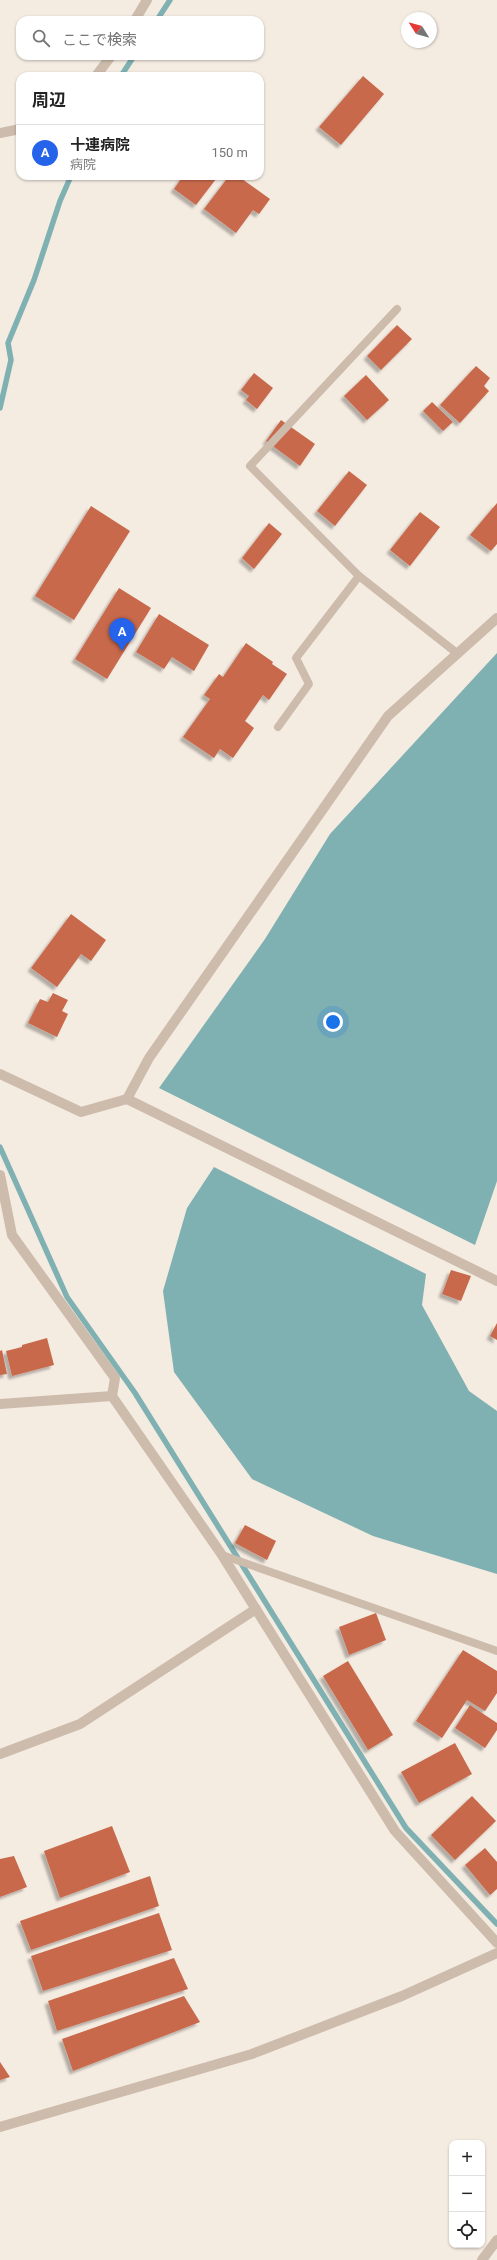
<!DOCTYPE html>
<html lang="ja">
<meta charset="utf-8">
<style>
body{margin:0;font-family:Roboto,"Noto Sans JP",sans-serif;background:#f6f6f6;color:#222}
.controls{position:absolute;right:12px;bottom:12px;display:grid;overflow:hidden;border-radius:8px;box-shadow:0 1px 3px #0004}
.controls button{width:36px;height:36px;display:grid;place-items:center;padding:0;border:0;border-bottom:1px solid #e0e0e0;background:#fff;color:#222;font:20px sans-serif}
.compass{position:absolute;left:401px;top:12px;width:36px;height:36px;border-radius:50%;background:#fff;box-shadow:0 1px 3px #0004;rotate:307deg}
.you{position:absolute;left:333px;top:1022px;width:14px;height:14px;margin:-10px;border:3px solid #fff;border-radius:50%;background:#1a73e8;box-shadow:0 0 0 6px #1a73e833}
.badge{display:grid;place-items:center;width:26px;height:26px;border-radius:50%;background:#2563eb;color:#fff;font-size:13px;font-weight:700}
.pin{position:absolute;translate:-50% -33px;filter:drop-shadow(0 1px 2px #0008)}
.pin::after{content:'';position:absolute;top:21px;width:14px;height:12px;background:inherit;clip-path:polygon(0 0,100% 0,50% 100%)}
.list{margin:0;padding:0;list-style:none}
h2{display:flex;justify-content:space-between;align-items:center;height:52px;margin:0;padding:0 16px;font-size:17px}
h2 small{font-size:13px;font-weight:400;color:#767676}
.list li{display:grid;grid-template-columns:26px 1fr auto;gap:12px;align-items:center;box-sizing:border-box;height:56px;padding:0 16px;border-top:1px solid #e0e0e0}
.list b{display:block;font-size:15px;white-space:nowrap}
.list p{margin:0;font-size:13px;white-space:nowrap;color:#767676}
.list em{font-size:13px;font-style:normal;color:#767676}
.icon{flex:none;width:22px;height:22px;fill:none;stroke:currentColor;stroke-width:2;stroke-linecap:round;stroke-linejoin:round}
.map{position:relative;flex:none;width:497px;height:2260px;overflow:hidden}
.search{position:absolute;background:#fff;box-shadow:0 1px 3px #0004;left:16px;top:16px;width:248px;height:44px;display:flex;align-items:center;gap:10px;box-sizing:border-box;padding:0 14px;border-radius:12px;color:#767676;font-size:15px}
.panel{position:absolute;background:#fff;box-shadow:0 1px 3px #0004;left:16px;top:72px;width:248px;height:108px;border-radius:12px}
.map>svg:first-child{display:block}
.water{fill:#7fb0b2}
.lines{fill:none;stroke-linecap:round;stroke-linejoin:round}
.stream{stroke:#7fb0b2;stroke-width:5.5}
.building{fill:#c8694b;filter:url(#shadow)}
.lane{stroke:#cdbbac;stroke-width:8}
.street{stroke:#cdbbac;stroke-width:10}
</style>
<div class="map">
<svg width="497" height="2260" viewBox="0 0 497 2260">
<defs>
<filter id="shadow"><feDropShadow dx="-3.5" dy="3.5" stdDeviation="1" flood-color="#0004"/></filter>
</defs>
<rect width="100%" height="100%" fill="#f4ebe1"/>
<g class="water">
<path d="M497,653V1181L475,1245L159,1088L265,939L330,834Z"/>
<path d="M214,1167L426,1274L422,1305L469,1391L497,1411V1574L373,1536L252,1479L174,1372L163,1291L187,1208Z"/>
</g>
<g class="lines">
<g class="stream">
<path d="M157,20L170,0"/>
<path d="M121,76L134,56"/>
<path d="M0,408L11,360L8,343L34,280L60,201L71,176"/>
<path d="M0,1147L67,1297L135,1393L406,1828L497,1924"/>
</g>
</g>
<g class="building">
<path d="M363,76L384,94L341,145L319,127Z"/>
<path d="M183,176H211L216,179L196,205L174,189Z"/>
<path d="M229,176H238L270,199L259,214L253,210L236,233L204,209Z"/>
<path d="M397,325L412,339L381,370L367,356Z"/>
<path d="M476,366L490,378L484,386L489,391L460,423L440,405Z"/>
<path d="M254,373L273,388L257,409L246,400L249,396L241,390Z"/>
<path d="M366,375L389,400L367,420L344,396Z"/>
<path d="M432,402L453,422L443,431L423,411Z"/>
<path d="M281,420L315,444L300,466L266,441Z"/>
<path d="M349,471L367,485L335,526L317,511Z"/>
<path d="M497,503V544L491,551L470,535Z"/>
<path d="M91,506L130,531L74,620L35,596Z"/>
<path d="M420,512L440,527L410,566L390,550Z"/>
<path d="M269,523L282,534L254,569L242,558Z"/>
<path d="M119,588L151,608L107,679L75,659Z"/>
<path d="M159,614L209,645L194,671L172,657L164,669L136,652Z"/>
<path d="M246,643L273,662L272,664L287,674L269,700L263,695L245,721L254,728L233,758L220,749L214,758L183,737L210,699L204,695L219,674L223,677Z"/>
<path d="M71,914L106,940L91,961L81,954L57,987L31,968Z"/>
<path d="M53,993L68,1000L62,1011L68,1014L57,1037L28,1023L40,999L48,1002Z"/>
<path d="M451,1270L471,1276L461,1301L442,1294Z"/>
<path d="M497,1323V1340L490,1336Z"/>
<path d="M47,1338L54,1365L12,1376L6,1351L22,1347V1345Z"/>
<path d="M2,1350L7,1374L0,1375V1351Z"/>
<path d="M245,1525L276,1541L267,1560L235,1543Z"/>
<path d="M376,1613L386,1640L349,1655L339,1627Z"/>
<path d="M463,1650L497,1671V1693L485,1711L467,1700L442,1738L416,1721Z"/>
<path d="M348,1661L393,1735L368,1750L323,1676Z"/>
<path d="M470,1705L497,1723V1730L485,1748L455,1728Z"/>
<path d="M455,1743L472,1774L419,1803L401,1772Z"/>
<path d="M472,1796L496,1821L455,1860L431,1835Z"/>
<path d="M112,1826L130,1872L60,1898L44,1851Z"/>
<path d="M485,1848L497,1862V1889L490,1895L465,1865Z"/>
<path d="M14,1856L27,1887L0,1897V1859Z"/>
<path d="M150,1876L159,1906L31,1950L20,1921Z"/>
<path d="M159,1913L172,1950L43,1991L31,1956Z"/>
<path d="M174,1958L188,1989L57,2031L48,2001Z"/>
<path d="M184,1996L200,2022L73,2071L62,2039Z"/>
<path d="M0,2062L10,2077L0,2080Z"/>
</g>
<g class="lines">
<g class="lane">
<path d="M397,309L250,466L359,576L458,654"/>
<path d="M278,727L309,684L296,658L359,576"/>
<path d="M222,1555L497,1651"/>
</g>
<g class="street">
<path d="M135,20L147,0"/>
<path d="M96,76L111,56"/>
<path d="M0,133L20,129"/>
<path d="M0,1074L81,1112L127,1099L497,1281"/>
<path d="M127,1099L149,1058L388,716L497,618"/>
<path d="M0,1175L12,1235L115,1378L112,1396L222,1555L395,1831L497,1943"/>
<path d="M0,1404L112,1396"/>
<path d="M0,1754L80,1724L256,1609"/>
<path d="M0,2127L252,2054L402,1996L497,1953"/>
<path d="M482,2260L497,2240"/>
</g>
</g>
</svg>
<div class="controls">
<button>+</button>
<button>−</button>
<button><svg class="icon" aria-label="locate" viewBox="0 0 24 24"><circle cx="12" cy="12" r="6"/><path d="M12 2v4M12 18v4M2 12h4M18 12h4"/></svg></button>
</div>
<svg class="compass" viewBox="-18 -18 36 36"><path d="M0-13l5 13h-10z" fill="#e53935"/><path d="M0 13l5-13h-10z" fill="#767676"/></svg>
<div class="you"></div>
<div class="pin badge" style="left:122px;top:651px">A</div>
<div class="search"><svg class="icon" aria-label="search" viewBox="0 0 24 24"><circle cx="10" cy="10" r="6"/><path d="M15 15l6 6"/></svg>ここで検索</div>
<section class="panel">
<h2>周辺<small></small></h2>
<ul class="list">
<li><span class="badge">A</span><div><b>十連病院</b><p>病院</p></div><em>150 m</em></li>
</ul>
</section>
</div>
